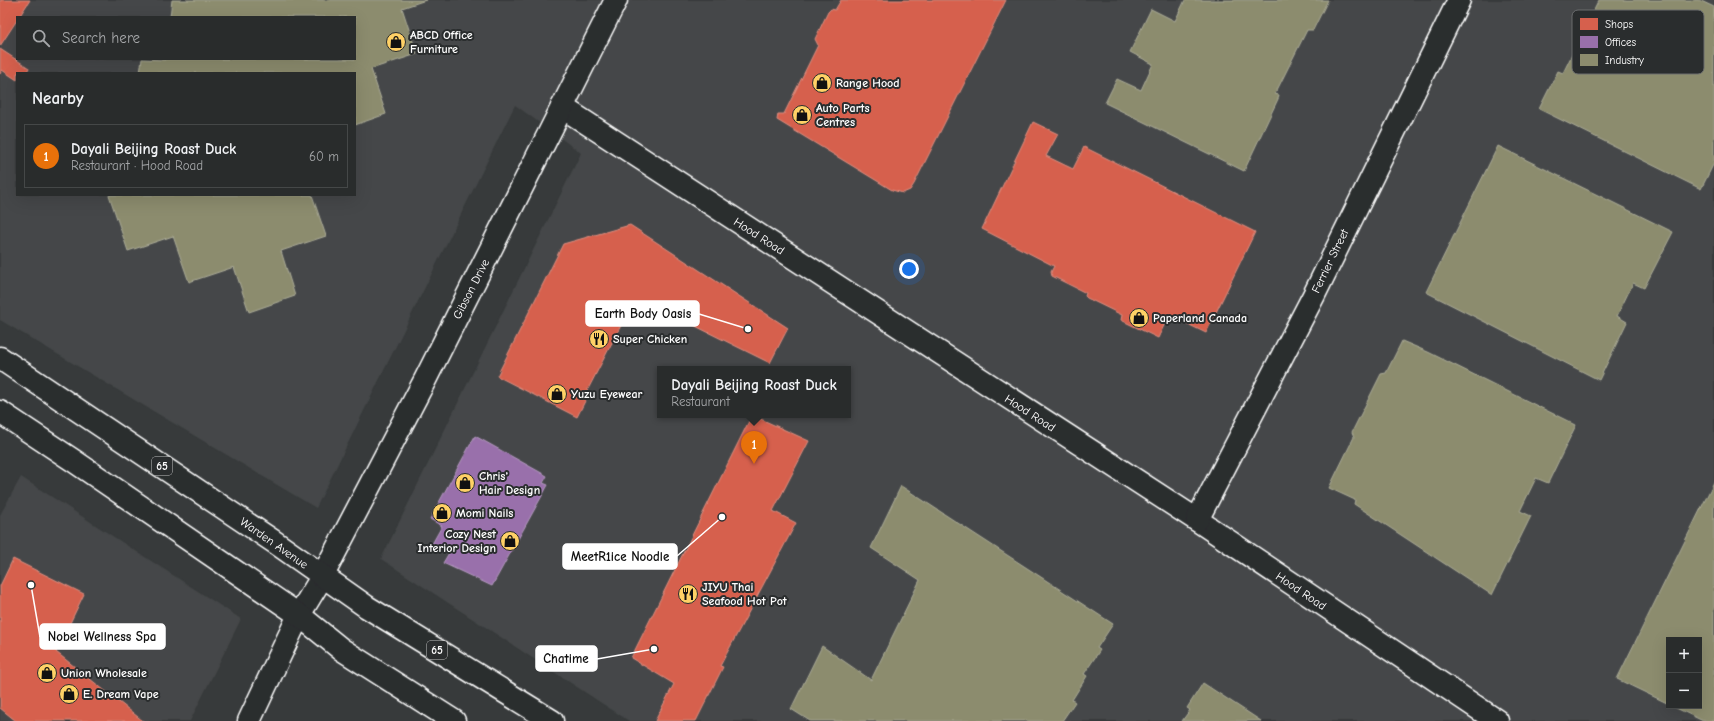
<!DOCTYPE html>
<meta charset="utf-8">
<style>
body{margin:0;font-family:"Comic Neue",sans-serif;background:#313434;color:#f1f3f6}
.controls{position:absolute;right:12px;bottom:12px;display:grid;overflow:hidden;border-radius:0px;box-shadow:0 4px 16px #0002}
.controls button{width:36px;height:36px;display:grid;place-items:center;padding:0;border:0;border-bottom:1px solid #454848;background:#292c2c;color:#f1f3f6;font:20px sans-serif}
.you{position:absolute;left:909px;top:269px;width:14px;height:14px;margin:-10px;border:3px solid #fff;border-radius:50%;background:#1a73e8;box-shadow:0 0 0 6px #1a73e833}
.badge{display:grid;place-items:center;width:26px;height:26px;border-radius:50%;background:#8c9099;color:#fff;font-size:13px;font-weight:700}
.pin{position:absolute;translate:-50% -33px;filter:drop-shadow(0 1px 2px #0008)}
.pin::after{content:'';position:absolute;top:21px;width:14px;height:12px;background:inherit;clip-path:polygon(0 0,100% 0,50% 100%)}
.popup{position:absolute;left:657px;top:366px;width:194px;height:52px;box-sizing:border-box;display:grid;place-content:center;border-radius:0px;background:#292c2c;filter:drop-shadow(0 1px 3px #0005);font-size:13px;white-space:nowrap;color:#a5a7a9}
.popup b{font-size:15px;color:#f1f3f6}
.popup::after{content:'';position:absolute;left:50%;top:100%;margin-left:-8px;border:8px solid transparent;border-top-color:#292c2c}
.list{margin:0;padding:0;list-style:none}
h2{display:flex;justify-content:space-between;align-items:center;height:52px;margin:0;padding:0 16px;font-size:17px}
h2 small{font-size:13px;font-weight:400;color:#a5a7a9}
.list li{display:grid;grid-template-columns:26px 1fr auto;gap:12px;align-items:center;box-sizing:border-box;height:64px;margin:0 8px 8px;padding:0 8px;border:1px solid #454848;border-radius:0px}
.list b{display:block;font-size:15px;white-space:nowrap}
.list p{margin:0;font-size:13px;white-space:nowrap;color:#a5a7a9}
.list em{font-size:13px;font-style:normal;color:#a5a7a9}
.icon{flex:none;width:22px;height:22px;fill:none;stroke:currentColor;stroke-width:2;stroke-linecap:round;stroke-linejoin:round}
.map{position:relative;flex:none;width:1714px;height:721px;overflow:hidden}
.search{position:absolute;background:#292c2c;box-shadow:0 4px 16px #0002;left:16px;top:16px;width:340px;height:44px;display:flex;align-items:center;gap:10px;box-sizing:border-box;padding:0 14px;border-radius:0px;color:#a5a7a9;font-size:15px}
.panel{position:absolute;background:#292c2c;box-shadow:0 4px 16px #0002;left:16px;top:72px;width:340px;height:124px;border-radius:0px}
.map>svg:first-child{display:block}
.built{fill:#444748;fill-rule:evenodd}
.shops{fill:#d6604d;stroke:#e29082}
.offices{fill:#9970ab;stroke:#b89bc4}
.industry{fill:#8c8c6e;stroke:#aeae9a}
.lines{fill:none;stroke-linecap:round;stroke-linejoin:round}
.street-casing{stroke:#fff;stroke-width:25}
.secondary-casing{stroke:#fff;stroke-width:25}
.primary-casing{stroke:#fff;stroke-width:25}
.street{stroke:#2a2d2e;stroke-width:22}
.secondary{stroke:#2a2d2e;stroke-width:22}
.primary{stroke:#2a2d2e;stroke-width:22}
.labels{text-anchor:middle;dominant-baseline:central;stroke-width:4;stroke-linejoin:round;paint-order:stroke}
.shield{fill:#2a2d2e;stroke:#bfc0c0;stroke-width:1}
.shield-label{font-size:11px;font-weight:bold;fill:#fff}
.poi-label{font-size:12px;font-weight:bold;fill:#fff;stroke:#2a2d2e;text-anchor:start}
.street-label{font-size:12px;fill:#fff;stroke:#2a2d2e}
.key{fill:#2a2d2e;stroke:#6a6c6d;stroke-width:1}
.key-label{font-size:11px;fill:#fff}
.leader{fill:none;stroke:#fff;stroke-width:1.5}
.callout-dot{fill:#fff;stroke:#2a2d2e;stroke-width:1.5}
.callout{fill:#fff;stroke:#fff;stroke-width:1.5}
.callout-label{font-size:13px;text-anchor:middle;font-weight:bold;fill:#111}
</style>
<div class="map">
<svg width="1714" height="721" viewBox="0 0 1714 721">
<rect width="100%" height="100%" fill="#373a3b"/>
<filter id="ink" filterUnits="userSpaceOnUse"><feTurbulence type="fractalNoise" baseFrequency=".025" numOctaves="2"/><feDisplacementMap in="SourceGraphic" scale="8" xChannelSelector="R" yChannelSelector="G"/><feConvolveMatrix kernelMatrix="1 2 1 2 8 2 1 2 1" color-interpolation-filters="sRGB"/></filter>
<g filter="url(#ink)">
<g class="built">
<path d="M0,0H1714V721H629L381,559L581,153L515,105L316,508L0,320ZM17,17H355V59H17ZM17,73H355V195H17ZM660,369H848V415H660ZM1669,640H1699V706H1669Z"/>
<path d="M21,477L241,619L190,721H0V515Z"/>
</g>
<g class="shops">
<path d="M0,0H30L19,17H17V20L0,46Z"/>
<path d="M841,0H1006L914,184L910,190L903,193L892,190L777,120L778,114H784L818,45L815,39L828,12L831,9L835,10Z"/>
<path d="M0,49L29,68L26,73H17V80L2,70L0,74Z"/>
<path d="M1033,122L1058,134L1046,156L1073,169L1084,147L1255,232L1206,333L1169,315L1158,338L1121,320L1122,315L1087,298L1085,296L1086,293L1052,276L1051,272L1054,266L982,229Z"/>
<path d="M630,225L788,328L770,363L653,305L649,310L643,312L636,310L631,306L586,393L588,395L577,417L497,376L563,244Z"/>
<path d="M752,415L809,441L773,511L796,523L720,666L723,667L696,721H655L674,684L631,658Z"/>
<path d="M13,559L84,594L56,652L143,721H16L0,708V586Z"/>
</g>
<path class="offices" d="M475,436L547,476L543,483L548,485L492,586L443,563L449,553L432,544L442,526L430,519Z"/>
<g class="industry">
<path d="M172,0H426L402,8L417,54L371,69L386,114L355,125V73H140L142,59L165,60V59H355V17H170Z"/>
<path d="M1185,0H1328L1313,30H1307L1275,94L1279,95L1278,99L1244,171L1105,103L1117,79L1141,90L1153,64L1130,52L1151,9L1175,21Z"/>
<path d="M1599,0H1699L1714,7V163L1701,189L1539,109L1558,71L1563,73Z"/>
<path d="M1498,146L1673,232L1644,288L1633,283L1617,316L1627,322L1599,380L1426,292Z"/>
<path d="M109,195H312L326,236L281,251L295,296L249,312L234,267L189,282L173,236L128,251Z"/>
<path d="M1402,341L1428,352L1576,425L1548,483L1536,478L1520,511L1531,516L1492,595L1354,504L1355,500L1329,488L1354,437L1352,432L1381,374L1386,373Z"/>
<path d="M1714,482V721H1703L1672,706H1699V640H1669V704L1617,679Z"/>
<path d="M901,486L1113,624L1097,648L1100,650L1084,674L1087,676L1072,700L1075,702L1062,721H810L791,709L822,646L871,680L920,580L871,548Z"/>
<path d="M1203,683L1261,721H1182L1190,710L1187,708Z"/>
</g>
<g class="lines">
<g class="street-casing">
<g id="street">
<path d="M562,107L1197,520L1497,721"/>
<path d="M1197,520L1314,295L1459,0"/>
<path d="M299,615L322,577"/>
</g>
</g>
<g class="secondary-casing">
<g id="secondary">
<path d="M322,577L425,380L616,0"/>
<path d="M249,721L299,615"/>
</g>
</g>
<g class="primary-casing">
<g id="primary">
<path d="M0,358L276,543L367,607L552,721"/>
<path d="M0,412L74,461L299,615L341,649L454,721"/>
</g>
</g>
<use href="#street" class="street"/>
<use href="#secondary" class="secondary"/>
<use href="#primary" class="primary"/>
</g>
</g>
<defs>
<g id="shop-disc" transform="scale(1)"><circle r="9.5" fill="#ffd166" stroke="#2a2d2e"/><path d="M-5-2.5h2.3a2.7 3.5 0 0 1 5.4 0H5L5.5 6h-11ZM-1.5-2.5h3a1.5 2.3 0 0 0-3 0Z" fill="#111"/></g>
<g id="restaurant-disc" transform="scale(1)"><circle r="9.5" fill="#ffd166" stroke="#2a2d2e"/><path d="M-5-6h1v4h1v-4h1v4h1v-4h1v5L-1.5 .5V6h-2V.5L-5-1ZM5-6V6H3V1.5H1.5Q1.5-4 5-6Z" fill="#111"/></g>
</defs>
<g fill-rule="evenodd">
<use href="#shop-disc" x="396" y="42"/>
<use href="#shop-disc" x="822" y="83"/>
<use href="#shop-disc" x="802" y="115"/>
<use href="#shop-disc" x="1139" y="318"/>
<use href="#restaurant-disc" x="599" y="339"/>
<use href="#shop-disc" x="557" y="394"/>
<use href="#shop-disc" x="465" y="483"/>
<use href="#shop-disc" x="442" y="513"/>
<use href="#shop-disc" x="510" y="541"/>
<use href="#restaurant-disc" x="688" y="594"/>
<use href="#shop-disc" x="47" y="673"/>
<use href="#shop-disc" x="69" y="694"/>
</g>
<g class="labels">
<g class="shield">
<rect x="152" y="457" width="20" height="18" rx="3"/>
<rect x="427" y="641" width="20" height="18" rx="3"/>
</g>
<g class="shield-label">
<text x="162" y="466">65</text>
<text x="437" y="650">65</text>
</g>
<g class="poi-label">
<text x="410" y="35">ABCD Office<tspan x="410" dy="14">Furniture</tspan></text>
<text x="836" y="83">Range Hood</text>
<text x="816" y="108">Auto Parts<tspan x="816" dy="14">Centres</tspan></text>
<text x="1153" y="318">Paperland Canada</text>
<text x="613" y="339">Super Chicken</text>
<text x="571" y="394">Yuzu Eyewear</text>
<text x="479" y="476">Chris'<tspan x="479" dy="14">Hair Design</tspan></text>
<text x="456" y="513">Momi Nails</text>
<text x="496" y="534" text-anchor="end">Cozy Nest<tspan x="496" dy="14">Interior Design</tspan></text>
<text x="702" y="587">JIYU Thai<tspan x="702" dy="14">Seafood Hot Pot</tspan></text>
<text x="61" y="673">Union Wholesale</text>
<text x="83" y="694">E. Dream Vape</text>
</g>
<g class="street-label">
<text transform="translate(759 236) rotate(33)">Hood Road</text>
<text transform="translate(1330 261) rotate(-64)">Ferrier Street</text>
<text transform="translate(471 289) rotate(-63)">Gibson Drive</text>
<text transform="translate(1030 413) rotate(33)">Hood Road</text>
<text transform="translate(274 543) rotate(35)">Warden Avenue</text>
<text transform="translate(1301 591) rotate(34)">Hood Road</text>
</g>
</g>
<rect x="1572" y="10" width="132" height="64" rx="6" class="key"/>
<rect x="1580" y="18" width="18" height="12" fill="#d6604d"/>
<rect x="1580" y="36" width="18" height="12" fill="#9970ab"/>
<rect x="1580" y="54" width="18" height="12" fill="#8c8c6e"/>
<g class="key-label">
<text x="1605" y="28">Shops</text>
<text x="1605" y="46">Offices</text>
<text x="1605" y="64">Industry</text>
</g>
<path class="leader" d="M748 329L699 314M722 517L677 556M31 585L40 637M654 649L597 659"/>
<g class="callout-dot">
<circle cx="748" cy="329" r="4"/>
<circle cx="722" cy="517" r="4"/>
<circle cx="31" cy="585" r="4"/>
<circle cx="654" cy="649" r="4"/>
</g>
<g class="callout">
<rect x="586" y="301" width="113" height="25" rx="4"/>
<rect x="563" y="544" width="114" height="25" rx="4"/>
<rect x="40" y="624" width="125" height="25" rx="4"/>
<rect x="536" y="646" width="61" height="25" rx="4"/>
</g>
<g class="callout-label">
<text x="643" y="318">Earth Body Oasis</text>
<text x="620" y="561">MeetR1ice Noodle</text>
<text x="102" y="641">Nobel Wellness Spa</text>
<text x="566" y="663">Chatime</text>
</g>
</svg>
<div class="controls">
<button>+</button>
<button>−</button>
</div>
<div class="you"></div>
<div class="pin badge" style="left:754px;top:464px;background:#e8710a">1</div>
<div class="popup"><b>Dayali Beijing Roast Duck</b>Restaurant</div>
<div class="search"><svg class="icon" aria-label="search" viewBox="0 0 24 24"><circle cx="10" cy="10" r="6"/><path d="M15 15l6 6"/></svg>Search here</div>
<section class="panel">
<h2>Nearby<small></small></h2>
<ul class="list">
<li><span class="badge" style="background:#e8710a">1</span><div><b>Dayali Beijing Roast Duck</b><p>Restaurant · Hood Road</p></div><em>60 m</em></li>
</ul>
</section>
</div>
